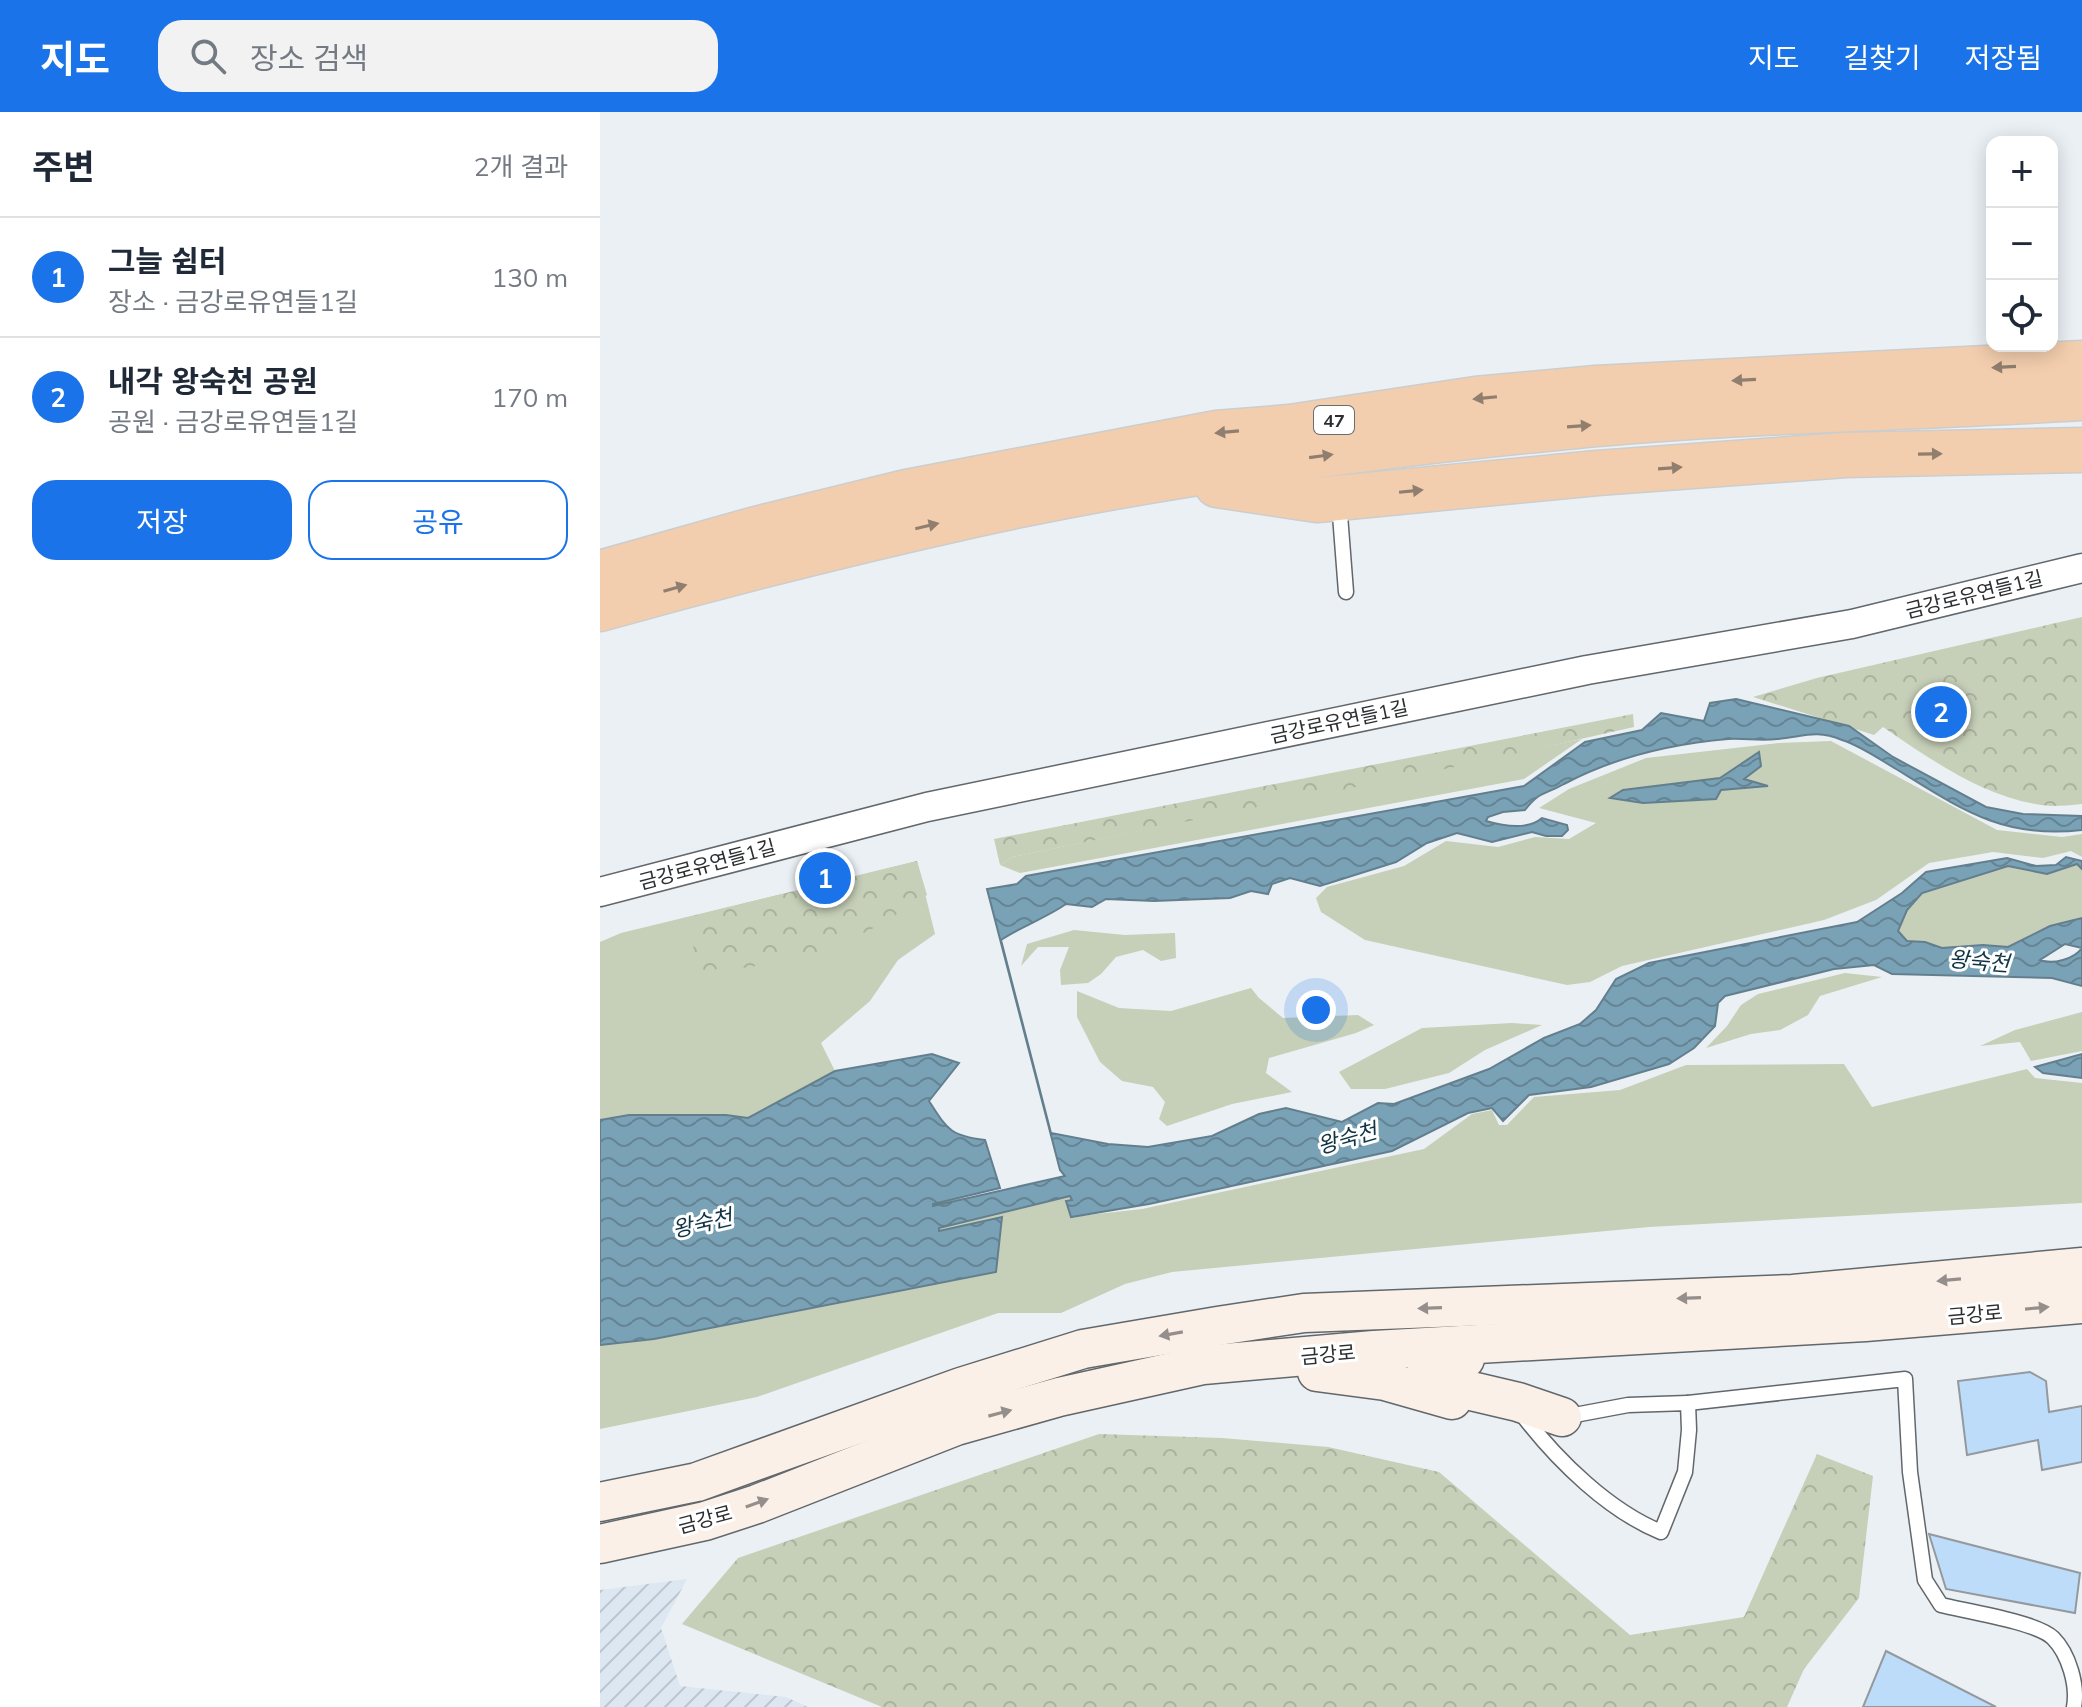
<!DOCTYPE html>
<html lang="ko">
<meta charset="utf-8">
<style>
body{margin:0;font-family:Mulish,"Noto Sans KR",sans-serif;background:#f2f2f3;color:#1f2937}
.controls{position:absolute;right:24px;top:24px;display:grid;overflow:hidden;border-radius:16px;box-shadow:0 4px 20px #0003}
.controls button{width:72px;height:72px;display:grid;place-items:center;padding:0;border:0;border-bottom:2px solid #e0e1e3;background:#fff;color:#1f2937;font:40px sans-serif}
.you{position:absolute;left:716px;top:898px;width:28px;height:28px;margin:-20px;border:6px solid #fff;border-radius:50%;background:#1a73e8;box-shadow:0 0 0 12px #1a73e833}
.badge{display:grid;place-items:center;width:52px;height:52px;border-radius:50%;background:#1a73e8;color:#fff;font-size:26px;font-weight:700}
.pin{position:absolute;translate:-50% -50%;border:4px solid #fff;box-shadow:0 2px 8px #0006}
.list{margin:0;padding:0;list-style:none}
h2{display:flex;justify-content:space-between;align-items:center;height:104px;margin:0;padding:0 32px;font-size:34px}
h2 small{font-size:26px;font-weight:400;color:#747a83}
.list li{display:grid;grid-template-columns:52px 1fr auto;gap:24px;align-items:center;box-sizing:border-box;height:120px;padding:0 32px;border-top:2px solid #e0e1e3}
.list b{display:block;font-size:30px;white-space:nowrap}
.list p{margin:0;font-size:26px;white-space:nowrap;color:#747a83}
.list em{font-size:26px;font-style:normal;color:#747a83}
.actions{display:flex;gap:16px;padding:24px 32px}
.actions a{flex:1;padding:18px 0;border:2px solid #1a73e8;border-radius:24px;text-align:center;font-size:28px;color:#1a73e8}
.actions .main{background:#1a73e8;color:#fff}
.icon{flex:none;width:44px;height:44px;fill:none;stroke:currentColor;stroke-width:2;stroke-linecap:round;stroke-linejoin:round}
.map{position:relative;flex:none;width:1482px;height:1595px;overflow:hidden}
header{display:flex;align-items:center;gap:48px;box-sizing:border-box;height:112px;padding:0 40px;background:#1a73e8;color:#fff}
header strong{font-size:38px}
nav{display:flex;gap:44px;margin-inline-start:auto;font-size:28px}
.search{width:560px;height:72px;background:#f2f2f3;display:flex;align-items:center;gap:20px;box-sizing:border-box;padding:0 28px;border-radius:24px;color:#747a83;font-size:30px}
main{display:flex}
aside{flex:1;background:#fff}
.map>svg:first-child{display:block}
.industrial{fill:url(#industrial-furrows)}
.green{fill:#c6cfb7}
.forest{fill:url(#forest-crowns)}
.water{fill:url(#water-waves);stroke:#637f8e;stroke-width:2;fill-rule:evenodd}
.building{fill:#bddcf9;stroke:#94999e;stroke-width:2}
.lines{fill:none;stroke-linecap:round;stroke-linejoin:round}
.lane-casing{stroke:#62676b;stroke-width:17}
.street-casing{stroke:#62676b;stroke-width:31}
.secondary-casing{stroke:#62676b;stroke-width:41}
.highway-casing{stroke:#cccdcd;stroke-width:47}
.lane{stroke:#fff;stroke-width:14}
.street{stroke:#fff;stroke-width:28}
.secondary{stroke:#fbf0e7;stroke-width:38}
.highway{stroke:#f3ceae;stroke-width:44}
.oneway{fill:#907e6f}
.oneway2{fill:#948f8c}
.labels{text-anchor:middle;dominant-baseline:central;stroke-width:6;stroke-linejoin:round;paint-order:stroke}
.shield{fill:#fff;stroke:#6b6d6e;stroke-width:2}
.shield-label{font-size:18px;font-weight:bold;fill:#2c2e30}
.street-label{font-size:20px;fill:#2c2e30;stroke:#fff}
.water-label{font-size:22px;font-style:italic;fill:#113444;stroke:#fff}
</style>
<header>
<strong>지도</strong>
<div class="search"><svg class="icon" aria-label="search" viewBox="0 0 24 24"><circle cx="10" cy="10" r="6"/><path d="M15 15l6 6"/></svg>장소 검색</div>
<nav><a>지도</a><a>길찾기</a><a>저장됨</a></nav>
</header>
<main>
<aside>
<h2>주변<small>2개 결과</small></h2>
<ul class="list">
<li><span class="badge">1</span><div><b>그늘 쉼터</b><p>장소 · 금강로유연들1길</p></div><em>130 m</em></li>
<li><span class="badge">2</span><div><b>내각 왕숙천 공원</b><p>공원 · 금강로유연들1길</p></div><em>170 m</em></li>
</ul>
<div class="actions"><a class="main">저장</a><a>공유</a></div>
</aside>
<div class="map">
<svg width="1482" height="1595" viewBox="0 0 1482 1595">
<defs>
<pattern id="industrial-furrows" width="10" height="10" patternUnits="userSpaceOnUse" patternTransform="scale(2)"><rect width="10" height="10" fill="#dce7f2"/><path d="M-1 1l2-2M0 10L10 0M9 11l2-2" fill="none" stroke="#bdc6d0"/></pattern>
<pattern id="forest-crowns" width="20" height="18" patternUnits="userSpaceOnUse" patternTransform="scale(2)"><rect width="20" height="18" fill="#c6cfb7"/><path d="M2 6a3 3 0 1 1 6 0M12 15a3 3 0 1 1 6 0" fill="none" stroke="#aab29e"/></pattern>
<pattern id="water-waves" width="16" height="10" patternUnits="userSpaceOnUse" patternTransform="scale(2)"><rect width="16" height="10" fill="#7aa2b6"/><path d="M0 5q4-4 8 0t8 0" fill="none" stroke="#648494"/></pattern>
</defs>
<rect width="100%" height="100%" fill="#ebf0f5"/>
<path class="industrial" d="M87,1467L61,1516L80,1574L186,1585L208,1595H0V1478Z"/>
<g class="green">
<path d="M982,627L924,667L420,761L400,753L412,745Z"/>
<path d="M1231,629L1397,718L1462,725L1482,722V745L1471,739L1443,746L1393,740L1329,751L1276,788L1224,808L1022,854L990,870L967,873L765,828L721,800L716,786L727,775L804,754L846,729L898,735L935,725L969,727L996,711L939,696L969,677L1046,646L1179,631Z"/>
<path d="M317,749L335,822L298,848L270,889L221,931L235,959L148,1006L126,1003H29L0,1008V830L21,821Z"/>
<path d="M1477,752L1482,757V806L1450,814L1408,835L1383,833L1342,836L1325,830L1307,829L1298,819L1307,798L1322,781L1409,754L1447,762Z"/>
<path d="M474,818L525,823L575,821L576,846L561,849L543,838L516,845L501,862L488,871L461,873L460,858L469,835H438L421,854L427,832Z"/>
<path d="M1245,861L1282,865L1220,884L1208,903L1180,918L1151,922L1106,936L1127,914L1141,893L1158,882Z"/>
<path d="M651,876L659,886L683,906L758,903L774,913L756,921L669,946L666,961L692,980L632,992L567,1014L559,1007L565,990L553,975L522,969L500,950L477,905V879L519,896L571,899Z"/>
<path d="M1482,900V939L1431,949L1420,930L1380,934L1415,918Z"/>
<path d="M912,911L942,913L885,938L849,961L785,977H751L739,960L822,916Z"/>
<path d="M1244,952L1272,995L1427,957L1435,966L1482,971V1091L1049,1115L572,1160L525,1172L461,1201H398L157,1285L0,1317V1233L54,1227L396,1160L339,1120L338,1116L471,1084L472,1088L467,1089L471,1105L542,1097L824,1037L872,1002L892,998L899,1013H907L934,985L1020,978L1086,953Z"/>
</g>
<g class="forest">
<path d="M1482,505V692C1472,693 1461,694 1451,694C1389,689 1333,649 1283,615L1274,623L1153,585L1217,566Z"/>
<path d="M1033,602L1034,615L874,651L412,745L400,753L394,727Z"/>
<path d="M317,749L327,783L280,813L213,845L143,856L100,858L85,806Z"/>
<path d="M499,1322L622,1326L728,1335L839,1360L1030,1523L1144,1505L1217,1342L1273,1364L1259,1486L1204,1557L1187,1595H282L82,1512L138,1446Z"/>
</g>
<g class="water">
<path d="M1136,587L1249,614L1293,645L1386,695L1423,702L1482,704V718C1402,727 1361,697 1296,657C1279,647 1261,634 1242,628C1215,617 1203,625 1177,627C1160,629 1144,626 1128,627C1070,632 1015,645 964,672C943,684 941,678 925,698L903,700L888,705L886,709C903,714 927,719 942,706L967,713L968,718L962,724H946L932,720L892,730L857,721L827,731L796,750L720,774L690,766L672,772L668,782L651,779L630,786L554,789L506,787L492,795L466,792C446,806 422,814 401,828L451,1021L508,1032L548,1035L612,1024L659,1002L686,996L742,1010L778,991L794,992L889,957L944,926L980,912L996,898L1016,867L1049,851L1257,810L1302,781L1326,760L1407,746L1436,754L1456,753L1466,745L1482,749V757L1477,752L1447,762L1408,754L1322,781L1307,798L1298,819L1307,829L1325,830L1342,836L1383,833L1408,835L1450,814L1482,806V874L1452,866L1292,862L1274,853L1234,857L1125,884L1118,891L1115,914L1094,936L1069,952L991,975L929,983L903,1009L892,996L868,1001L792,1039L549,1092L471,1105L466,1089L472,1088L470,1084L339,1116V1119L402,1105L396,1160L54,1227L0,1233V1008L29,1003H126L148,1006L235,959L332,942L359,951L329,989C347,1017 350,1024 385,1028L400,1076L333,1092V1094L465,1064L460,1058L387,777L417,772L426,764L924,674L985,630L1042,618L1061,601L1104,609L1110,591ZM1465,832L1482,836C1474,847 1453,853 1440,848Z"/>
<path d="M1159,640L1161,654L1144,667L1168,674L1121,678L1116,687L1043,691L1010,686L1023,678L1120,666Z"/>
<path d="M1482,942V966L1443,961L1435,955Z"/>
</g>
<g class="building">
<path d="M1430,1260L1446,1269L1449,1300L1482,1294V1350L1442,1358L1438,1328L1367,1343L1358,1269Z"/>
<path d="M1329,1422L1480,1461L1475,1501L1346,1477Z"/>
<path d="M1286,1539L1396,1595H1263Z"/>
</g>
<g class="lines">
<g class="lane-casing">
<g id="lane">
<path d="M739,390L746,480"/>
<path d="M1088,1291L1305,1267L1310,1360L1325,1468L1341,1493C1365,1499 1437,1510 1453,1526C1469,1542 1478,1574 1474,1595"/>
<path d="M924,1305C958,1349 1009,1399 1061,1420L1085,1360L1089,1318L1088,1291L1028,1293L964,1305"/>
</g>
</g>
<g class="street-casing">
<path id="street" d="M0,780L327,695L987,558L1252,512L1482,456"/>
</g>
<g class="secondary-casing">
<g id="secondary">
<path d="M865,1247L852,1246L826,1251L829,1264L850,1274L918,1290L962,1305"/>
<path d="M717,1260L785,1269L852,1288"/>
<path d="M0,1390L97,1370L361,1275L483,1237L618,1214L704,1201L1193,1182L1482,1155"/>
<path d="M0,1432L105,1409L157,1392L356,1314L459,1285L603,1253L774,1238L1265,1210L1482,1192"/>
</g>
</g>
<g class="highway-casing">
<g id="highway">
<path d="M617,373L717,388L997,361L1246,343L1482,338"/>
<path d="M0,461L156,417L306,380L616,321L690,315L876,287L996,276L1482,251"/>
<path d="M0,497C124,462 248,431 373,403C564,361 760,335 955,316C1130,298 1306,297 1482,286"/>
</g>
</g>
<use href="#lane" class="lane"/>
<use href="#street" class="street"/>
<use href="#secondary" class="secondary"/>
<use href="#highway" class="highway"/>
</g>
<defs><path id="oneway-solid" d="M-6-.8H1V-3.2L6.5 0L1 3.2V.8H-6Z" transform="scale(2)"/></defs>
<g class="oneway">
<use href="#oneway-solid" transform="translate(1404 255) rotate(177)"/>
<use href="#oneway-solid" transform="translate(1144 268) rotate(177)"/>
<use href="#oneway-solid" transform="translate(885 286) rotate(174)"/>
<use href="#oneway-solid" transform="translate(979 314) rotate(-4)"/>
<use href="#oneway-solid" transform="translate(627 320) rotate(175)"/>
<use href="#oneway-solid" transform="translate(1330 342) rotate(-1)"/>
<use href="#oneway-solid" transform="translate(721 344) rotate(-8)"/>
<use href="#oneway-solid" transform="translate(1070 356) rotate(-4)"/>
<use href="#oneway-solid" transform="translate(811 379) rotate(-6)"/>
<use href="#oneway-solid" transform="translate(327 414) rotate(-13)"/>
<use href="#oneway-solid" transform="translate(75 476) rotate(-16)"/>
</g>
<g class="oneway2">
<use href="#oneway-solid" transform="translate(1349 1168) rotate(175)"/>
<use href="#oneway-solid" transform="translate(1089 1186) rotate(178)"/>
<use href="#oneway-solid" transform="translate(830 1196) rotate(178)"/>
<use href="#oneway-solid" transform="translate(1437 1196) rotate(-5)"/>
<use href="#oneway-solid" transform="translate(571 1222) rotate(170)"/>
<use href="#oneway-solid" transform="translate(400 1301) rotate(-15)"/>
<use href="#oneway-solid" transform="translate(157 1391) rotate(-20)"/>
</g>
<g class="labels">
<rect class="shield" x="714" y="294" width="40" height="28" rx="6"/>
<g class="shield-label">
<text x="734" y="308">47</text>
</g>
<g class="street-label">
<text transform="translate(1374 482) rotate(-14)">금강로유연들1길</text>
<text transform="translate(739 609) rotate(-12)">금강로유연들1길</text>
<text transform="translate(107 752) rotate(-15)">금강로유연들1길</text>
<text transform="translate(1375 1202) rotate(-5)">금강로</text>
<text transform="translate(728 1242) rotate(-5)">금강로</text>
<text transform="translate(105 1407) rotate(-15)">금강로</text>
</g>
<g class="water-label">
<text transform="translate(1379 849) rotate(5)">왕숙천</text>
<text transform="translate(747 1026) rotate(-16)">왕숙천</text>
<text transform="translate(102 1111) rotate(-13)">왕숙천</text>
</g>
</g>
</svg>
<div class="controls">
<button>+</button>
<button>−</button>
<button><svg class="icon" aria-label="locate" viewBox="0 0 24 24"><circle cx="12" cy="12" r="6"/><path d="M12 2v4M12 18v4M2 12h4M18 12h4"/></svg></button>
</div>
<div class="you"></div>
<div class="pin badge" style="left:225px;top:766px">1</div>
<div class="pin badge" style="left:1341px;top:600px">2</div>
</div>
</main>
